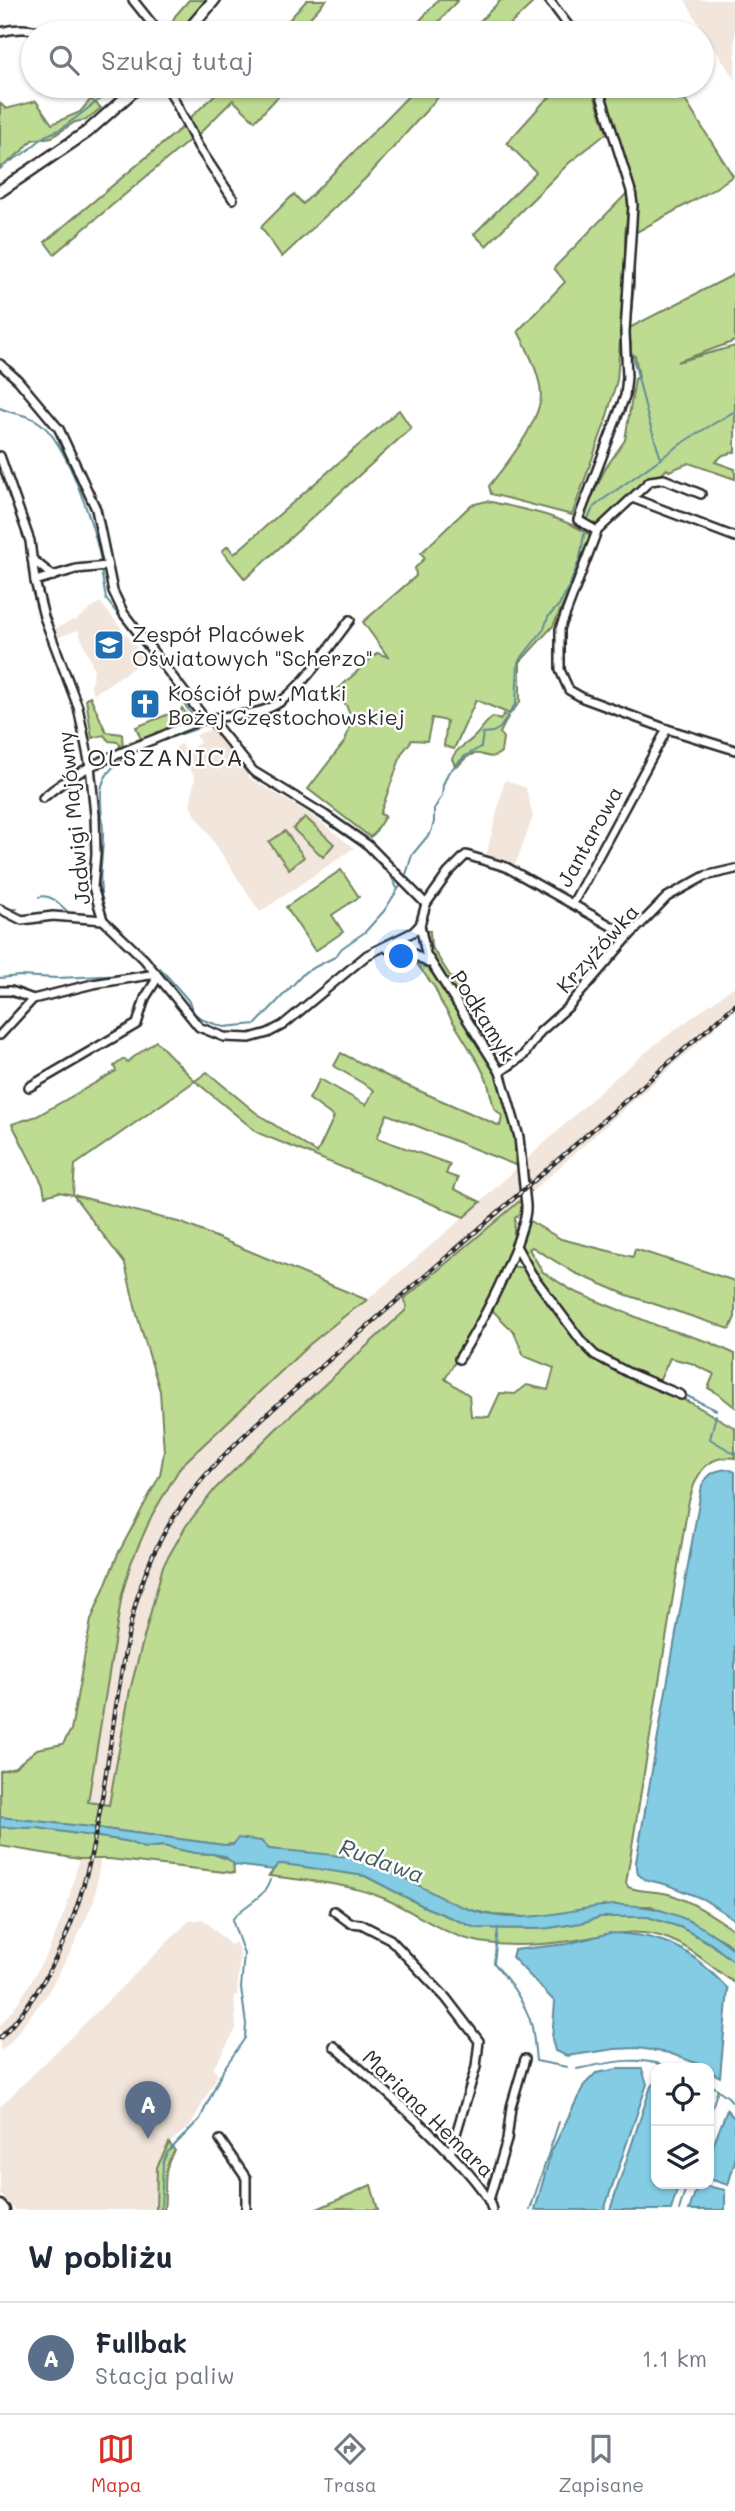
<!DOCTYPE html>
<html lang="pl">
<meta charset="utf-8">
<style>
body{margin:0;font-family:Mali,sans-serif;background:#f6f6f7;color:#1f2937}
.controls{position:absolute;right:21px;bottom:21px;display:grid;overflow:hidden;border-radius:14px;box-shadow:0 2px 5px #0004}
.controls button{width:63px;height:63px;display:grid;place-items:center;padding:0;border:0;border-bottom:2px solid #e0e1e3;background:#fff;color:#1f2937;font:35px sans-serif}
.you{position:absolute;left:402px;top:957px;width:24px;height:24px;margin:-18px;border:5px solid #fff;border-radius:50%;background:#1a73e8;box-shadow:0 0 0 10px #1a73e833}
.badge{display:grid;place-items:center;width:46px;height:46px;border-radius:50%;background:#d93025;color:#fff;font-size:23px;font-weight:700}
.pin{position:absolute;translate:-50% -58px;filter:drop-shadow(0 2px 4px #0008)}
.pin::after{content:'';position:absolute;top:37px;width:24px;height:21px;background:inherit;clip-path:polygon(0 0,100% 0,50% 100%)}
.list{margin:0;padding:0;list-style:none}
h2{display:flex;justify-content:space-between;align-items:center;height:91px;margin:0;padding:0 28px;font-size:30px}
h2 small{font-size:23px;font-weight:400;color:#747a83}
.list li{display:grid;grid-template-columns:46px 1fr auto;gap:21px;align-items:center;box-sizing:border-box;height:112px;padding:0 28px;border-top:2px solid #e0e1e3}
.list b{display:block;font-size:26px;white-space:nowrap}
.list p{margin:0;font-size:23px;white-space:nowrap;color:#747a83}
.list em{font-size:23px;font-style:normal;color:#747a83}
.icon{flex:none;width:38px;height:38px;fill:none;stroke:currentColor;stroke-width:2;stroke-linecap:round;stroke-linejoin:round}
.map{position:relative;flex:none;width:735px;height:2210px;overflow:hidden}
.search{position:absolute;background:#fff;box-shadow:0 2px 5px #0004;left:21px;right:21px;top:21px;height:77px;display:flex;align-items:center;gap:18px;box-sizing:border-box;padding:0 24px;border-radius:38px;color:#747a83;font-size:26px}
.sheet{height:203px;background:#fff}
nav{display:flex;justify-content:space-around;align-items:center;box-sizing:border-box;height:98px;border-top:2px solid #e0e1e3;background:#fff;font-size:19px;color:#747a83}
nav a{display:grid;justify-items:center;gap:4px}
nav .on{color:#d93025}
.map>svg:first-child{display:block}
.built{fill:#f2e5db}
.green{fill:#bedb92;stroke:#74835e;stroke-width:2}
.water{fill:#83cce4;stroke:#608c9a;stroke-width:2}
.lines{fill:none;stroke-linecap:round;stroke-linejoin:round}
.stream{stroke:#608c9a;stroke-width:2}
.street-casing{stroke:#2b2b2b;stroke-width:12}
.secondary-casing{stroke:#2b2b2b;stroke-width:15}
.street{stroke:#fff;stroke-width:7}
.secondary{stroke:#fff;stroke-width:10}
.rail-casing{stroke:#2b2b2b;stroke-width:4.5}
.rail{stroke:#fff;stroke-width:2;stroke-dasharray:5;stroke-linecap:butt}
.labels{text-anchor:middle;dominant-baseline:central;stroke-width:5;stroke-linejoin:round;paint-order:stroke}
.poi-label{font-size:21px;fill:#2b2b2b;stroke:#fff;text-anchor:start}
.street-label{font-size:21px;fill:#2b2b2b;stroke:#fff}
.water-label{font-size:23px;font-style:italic;fill:#455b62;stroke:#fff}
.quarter-label{font-size:24px;letter-spacing:2px;fill:#2b2b2b;stroke:#fff}
</style>
<div class="map">
<svg width="735" height="2210" viewBox="0 0 735 2210">
<rect width="100%" height="100%" fill="#fff"/>
<filter id="ink" filterUnits="userSpaceOnUse"><feTurbulence type="fractalNoise" baseFrequency=".0143" numOctaves="2"/><feDisplacementMap in="SourceGraphic" scale="14" xChannelSelector="R" yChannelSelector="G"/><feConvolveMatrix kernelMatrix="1 2 1 2 8 2 1 2 1" color-interpolation-filters="sRGB"/></filter>
<g filter="url(#ink)">
<g class="built">
<path d="M685,0H735V80L697,21Z"/>
<path d="M100,602L146,659L94,694L91,688L94,669L78,630L56,638L53,630L73,620L75,621Z"/>
<path d="M213,728L249,778L309,813L354,848L260,912L190,806L195,777L175,747L181,744L186,751L200,743L196,735Z"/>
<path d="M505,780L526,788L533,817L514,868L486,856Z"/>
<path d="M735,986V1010L536,1188L404,1299L407,1306L405,1311L276,1429L215,1489L186,1526L163,1566L130,1690L108,1809L96,1849L100,1862L94,1901L70,1953L47,1994L10,2043L0,2051V2026L22,1997L48,1952L67,1906L79,1859L73,1857L88,1802L122,1594L131,1563L152,1515L181,1466L310,1344L347,1314L367,1300L464,1217L613,1080L657,1043Z"/>
<path d="M203,1919L230,1945L236,1942L240,1954L237,1995L234,1996L236,2029L213,2069L218,2074L191,2125L169,2143L156,2210H15L0,2194V2107L189,1921Z"/>
</g>
<g class="green">
<path d="M189,0H210L179,33H168L175,16Z"/>
<path d="M307,0H326L296,33H277Z"/>
<path d="M438,0H458L429,33H409Z"/>
<path d="M501,0H536L501,33H468Z"/>
<path d="M224,86H288L255,121L233,100L196,137L189,119Z"/>
<path d="M418,86H448L370,174L282,257L261,227L294,194L303,204Z"/>
<path d="M563,86H591L607,133L569,163L486,246L474,234L536,172L507,143L543,103Z"/>
<path d="M606,86H676L733,176L711,191L633,234L634,189L601,90Z"/>
<path d="M91,99L101,108L86,120L75,122L52,137L32,140L23,150L0,169V103L6,109L36,101L52,124L80,112Z"/>
<path d="M185,125L191,139L54,254L45,242Z"/>
<path d="M627,193L628,210L625,235V276L617,380L605,423L572,515L491,494L489,486C508,462 532,433 540,403C545,384 527,348 518,331L565,282L554,268Z"/>
<path d="M735,274V341L677,362L735,346V452L723,455L715,462L735,469V479L689,463L669,471L667,469L661,475L649,477L595,526L582,519L605,469L625,440L635,379L639,377L635,356L631,353L629,328Z"/>
<path d="M399,410L411,428L245,579L222,551L228,546L234,554Z"/>
<path d="M487,501C521,509 560,515 590,535L581,567L553,626L520,662V702L510,714L476,700L454,749L444,746L447,721L432,718L427,741L412,740L402,753L380,814L385,816L374,834L370,837L308,789L345,741L352,720L346,705L335,692L377,653L388,657L363,622L416,576L415,568L425,558L421,553L471,505Z"/>
<path d="M90,696L106,732L122,734L123,749L118,751L120,745L118,742L109,741L104,735L92,738L86,699Z"/>
<path d="M182,708L191,721L132,744L130,742L141,739L136,727L174,712L178,717Z"/>
<path d="M504,714L508,717L500,733L503,738L501,752C484,767 481,739 458,766H455L452,759C456,748 465,746 473,738C481,731 484,723 493,717L500,720Z"/>
<path d="M305,817L334,844L323,857L293,829Z"/>
<path d="M285,831L304,857L289,869L269,842Z"/>
<path d="M341,870L359,897L332,915L343,932L315,951L286,907Z"/>
<path d="M426,931H430L431,946L498,1051L493,1052L430,953Z"/>
<path d="M400,952L421,959L447,993L497,1074L512,1118L515,1142V1165L387,1114L377,1138L450,1164L446,1174L458,1178L454,1189L481,1202L464,1217L258,1133L195,1081L75,1165L73,1195L182,1223L367,1300L347,1314L310,1344L181,1466L152,1515L131,1563L122,1594L88,1802L109,1805L130,1690L163,1566L186,1526L215,1489L276,1429L405,1311L407,1306L404,1299L521,1200V1213L515,1218L512,1257L483,1314L445,1379L469,1395L471,1416L489,1417L500,1393L515,1394L527,1385L548,1390L554,1368L524,1356L514,1332L491,1309L512,1266L524,1268L579,1340L594,1356L614,1369L691,1403L735,1428V1458C703,1454 694,1480 688,1505L626,1883L628,1887C642,1893 658,1890 672,1895C694,1903 716,1917 735,1931V1950L722,1939L651,1906H605L556,1915L528,1917L493,1915L458,1907L376,1866L343,1857L268,1849L261,1841L224,1845L90,1827L0,1817V1771L15,1767L37,1749L63,1744L71,1730L91,1620L118,1554L160,1475L164,1452L160,1391L137,1315L125,1264L73,1195L59,1192L45,1196L43,1185L12,1124L37,1116L116,1071L114,1066L124,1059L127,1062L156,1041L195,1081L207,1072L255,1112L317,1153L334,1117L309,1099L320,1079L366,1105L374,1090L334,1066L341,1053L399,1082L500,1126L502,1116L494,1108L487,1080L479,1064L441,1002L435,988L417,964L395,955Z"/>
<path d="M528,1220L561,1239L633,1257L635,1249L735,1281V1317L730,1329L627,1295L575,1273L532,1247L529,1249L543,1272L573,1291L658,1326L709,1342L735,1354V1407C725,1400 719,1393 708,1388L714,1374L691,1363L670,1358L658,1384L602,1356L591,1347L531,1271L518,1242L524,1234Z"/>
<path d="M0,1827L38,1828L126,1841L149,1848L163,1846L195,1853L213,1854L233,1861L234,1873L109,1859H79L0,1846Z"/>
<path d="M278,1864L299,1865L365,1876L425,1907L476,1928L542,1929L581,1923L600,1917H648L680,1927L710,1943L735,1962V1983C712,1969 695,1949 669,1939C635,1926 604,1936 570,1941C541,1945 509,1947 480,1942C444,1936 416,1912 383,1898C347,1883 308,1881 269,1876Z"/>
<path d="M169,2143L175,2151C161,2168 167,2189 164,2210H156L157,2167Z"/>
<path d="M371,2185L378,2210L343,2208L315,2210Z"/>
</g>
<g class="water">
<path d="M729,1469L735,1472V1920L703,1899L668,1885L644,1879L638,1874L636,1862L702,1485C709,1473 715,1470 729,1469Z"/>
<path d="M0,1817L90,1827L224,1845H233L238,1838L261,1841L269,1849C306,1853 349,1853 384,1868C421,1884 451,1908 491,1915C529,1922 565,1911 602,1906C653,1900 696,1918 735,1950V1962L710,1943L680,1927L648,1917H600L581,1923L542,1929L476,1928L425,1907L365,1876L284,1864H278L273,1870L235,1865L224,1856L213,1854L195,1853L163,1846L144,1848L126,1841L38,1828L0,1827Z"/>
<path d="M610,1933C666,1935 690,1948 728,1989L720,2077L709,2071V2068L669,2053L638,2048L615,2049L567,2056L555,2051L552,2039L555,2002L512,1957L514,1950L567,1944Z"/>
<path d="M618,2069H642L647,2084L604,2210H535L551,2152L584,2085L596,2073Z"/>
<path d="M656,2081V2184H679L671,2210H610L651,2086Z"/>
<path d="M727,2110L735,2119V2161L728,2185L709,2179V2156Z"/>
<path d="M698,2184L725,2190V2210H689Z"/>
</g>
<g class="lines">
<g class="stream">
<path d="M609,110L635,192L636,202"/>
<path d="M0,143V162"/>
<path d="M0,168L26,152L45,136L61,129L103,97"/>
<path d="M631,345L629,335L634,284V249"/>
<path d="M632,353L648,418L661,459"/>
<path d="M0,408C13,415 28,413 40,423C68,444 94,527 101,561"/>
<path d="M587,520L594,507L601,501L688,439L735,411"/>
<path d="M101,570L106,599L145,650"/>
<path d="M174,689L194,718"/>
<path d="M225,742L247,773L278,791"/>
<path d="M285,795L358,844"/>
<path d="M372,857L391,876L397,888"/>
<path d="M405,878L412,855L431,832L434,822V809L442,796L443,785L448,773L465,756L481,747L483,733L493,732L500,728L516,703L518,662L544,629L548,617L560,604L570,584L580,558L585,529"/>
<path d="M39,897C52,893 61,906 70,914"/>
<path d="M103,905C97,881 103,859 103,835C103,820 100,806 101,791C105,753 166,740 196,729"/>
<path d="M13,909H17"/>
<path d="M160,968L188,1000L194,1013L203,1020L224,1027L256,1024L305,972L335,957L342,948L365,932L384,911L402,883"/>
<path d="M137,973L146,969"/>
<path d="M0,978L19,976L57,978L128,975"/>
<path d="M574,1326L585,1341"/>
<path d="M685,1395L716,1410"/>
<path d="M716,1415L710,1439L735,1454"/>
<path d="M498,1928L494,1963C509,1981 526,2003 532,2027C534,2038 535,2050 536,2061L567,2067"/>
<path d="M577,2069C611,2062 640,2055 673,2068"/>
<path d="M709,2083L728,2097L735,2105"/>
<path d="M709,2117L718,2089"/>
<path d="M161,2210L163,2162L167,2153L200,2119L223,2070L245,2038L246,2024L241,1988L244,1954L232,1920C243,1904 264,1900 270,1880"/>
<path d="M530,2210L559,2122"/>
<path d="M679,2210L687,2184"/>
</g>
<g class="street-casing">
<g id="street">
<path d="M133,0L153,25L156,33"/>
<path d="M549,0L574,33"/>
<path d="M0,32C18,27 33,29 51,33"/>
<path d="M167,86L198,146L233,199"/>
<path d="M0,364L18,380L59,429L96,509L113,591L124,614L205,719L214,723L253,771L325,815L368,845L426,904"/>
<path d="M0,456L30,541L35,581L44,617L78,707L90,766L95,815L96,854L93,887L103,920L144,959L199,1027L224,1037L250,1038L268,1033L283,1025L367,955L413,932L420,925L426,904L448,873L466,855L506,867L629,936"/>
<path d="M701,494L664,479L650,481L597,531L560,629V670L569,690L583,698L667,729L735,750"/>
<path d="M632,498L735,537"/>
<path d="M597,531L578,520L625,396L627,377L625,332L633,205L631,191L598,86"/>
<path d="M32,559L53,576"/>
<path d="M35,581L76,569L107,566"/>
<path d="M43,798C77,768 120,753 162,736C176,730 192,722 207,719C231,714 259,717 280,702C308,681 328,648 350,620"/>
<path d="M573,903L667,729"/>
<path d="M0,909L22,920L53,916L103,920"/>
<path d="M420,925L426,954L500,1072L519,1137L526,1205C527,1217 522,1226 519,1237C504,1281 483,1320 459,1359"/>
<path d="M388,949L408,950L428,963"/>
<path d="M0,991H11L33,999"/>
<path d="M0,1035L33,999L93,984L156,974L155,982L145,998L137,1024L29,1087"/>
<path d="M500,1072L523,1056L540,1032L568,1007L629,936L667,897L705,876L735,869"/>
<path d="M516,1246L531,1273L582,1342L595,1355L629,1373L681,1395"/>
<path d="M334,1911L350,1923L361,1924L390,1939L446,1998L479,2041L476,2067L450,2154"/>
<path d="M334,2046C365,2073 486,2176 492,2210"/>
<path d="M220,2140L246,2178V2210"/>
<path d="M489,2200L507,2140L511,2107L525,2059"/>
</g>
</g>
<g class="secondary-casing">
<g id="secondary">
<path d="M186,33L214,0"/>
<path d="M0,191L87,132L139,86"/>
<path d="M0,2206L4,2210"/>
</g>
</g>
<use href="#street" class="street"/>
<use href="#secondary" class="secondary"/>
<g class="rail-casing">
<path id="rail" d="M0,2038C93,1942 98,1813 119,1688C126,1642 134,1597 153,1555C179,1498 221,1456 266,1415L735,1005"/>
</g>
<use href="#rail" class="rail"/>
</g>
</g>
<defs>
<g id="school-square" transform="scale(1.575)"><rect x="-9" y="-9" width="18" height="18" rx="4" fill="#1f6fb2" stroke="#fff"/><path d="M0-5L7-2L0 1L-7-2ZM-4 1L0 2.5L4 1V4Q0 6-4 4Z" fill="#fff"/></g>
<g id="church-square" transform="scale(1.575)"><rect x="-9" y="-9" width="18" height="18" rx="4" fill="#1f6fb2" stroke="#fff"/><path d="M-1.2-6h2.4v3.5h3.3v2.4h-3.3V6h-2.4V-.1h-3.3v-2.4h3.3Z" fill="#fff"/></g>
</defs>
<g fill-rule="evenodd">
<use href="#school-square" x="109" y="645"/>
<use href="#church-square" x="145" y="704"/>
</g>
<g class="labels">
<g class="poi-label">
<text x="132" y="633">Zespół Placówek<tspan x="132" dy="24">Oświatowych "Scherzo"</tspan></text>
<text x="168" y="692">Kościół pw. Matki<tspan x="168" dy="24">Bożej Częstochowskiej</tspan></text>
</g>
<g class="street-label">
<text transform="translate(73 818) rotate(-96)">Jadwigi Majówny</text>
<text transform="translate(589 836) rotate(-61)">Jantarowa</text>
<text transform="translate(597 948) rotate(-48)">Krzyżówka</text>
<text transform="translate(484 1015) rotate(58)">Podkamyk</text>
<text transform="translate(429 2113) rotate(44)">Mariana Hemara</text>
</g>
<g class="water-label">
<text transform="translate(382 1860) rotate(20)">Rudawa</text>
</g>
<g class="quarter-label">
<text x="166" y="756">OLSZANICA</text>
</g>
</g>
</svg>
<div class="controls">
<button><svg class="icon" aria-label="locate" viewBox="0 0 24 24"><circle cx="12" cy="12" r="6"/><path d="M12 2v4M12 18v4M2 12h4M18 12h4"/></svg></button>
<button><svg class="icon" aria-label="layers" viewBox="0 0 24 24"><path d="M12 4l9 5-9 5-9-5zM3 14l9 5 9-5"/></svg></button>
</div>
<div class="you"></div>
<div class="pin badge" style="left:148px;top:2139px;background:#5c6f8a">A</div>
<div class="search"><svg class="icon" aria-label="search" viewBox="0 0 24 24"><circle cx="10" cy="10" r="6"/><path d="M15 15l6 6"/></svg>Szukaj tutaj</div>
</div>
<section class="sheet">
<h2>W pobliżu<small></small></h2>
<ul class="list">
<li><span class="badge" style="background:#5c6f8a">A</span><div><b>Fullbak</b><p>Stacja paliw</p></div><em>1.1 km</em></li>
</ul>
</section>
<nav>
<a class="on"><svg class="icon" aria-label="map" viewBox="0 0 24 24"><path d="M3 6l6-2 6 2 6-2v14l-6 2-6-2-6 2zM9 4v14M15 6v14"/></svg>Mapa</a>
<a><svg class="icon" aria-label="directions" viewBox="0 0 24 24"><path d="M12 3l9 9-9 9-9-9zM9 14v-3h6M13 9l2 2-2 2"/></svg>Trasa</a>
<a><svg class="icon" aria-label="saved" viewBox="0 0 24 24"><path d="M7 4h10v16l-5-4-5 4z"/></svg>Zapisane</a>
</nav>
